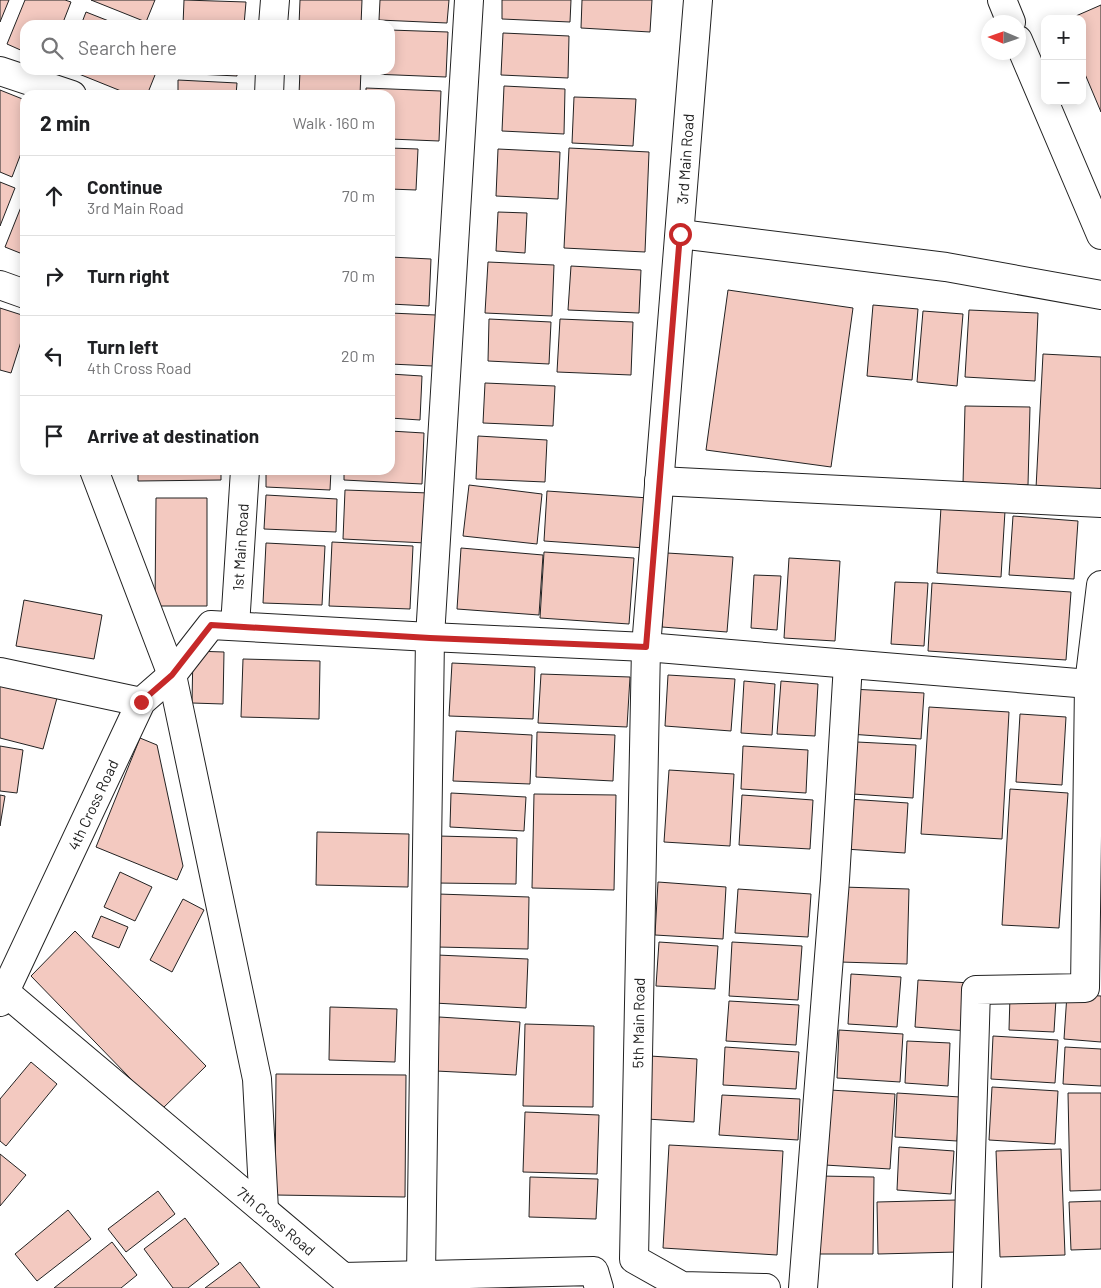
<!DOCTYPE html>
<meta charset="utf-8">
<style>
body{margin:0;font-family:Barlow,sans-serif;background:#f6f6f6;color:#202124}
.controls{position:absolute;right:15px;top:15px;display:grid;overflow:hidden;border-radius:10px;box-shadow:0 2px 12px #0003}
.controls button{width:45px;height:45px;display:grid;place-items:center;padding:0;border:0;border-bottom:1px solid #e0e0e0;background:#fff;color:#202124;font:25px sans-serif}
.compass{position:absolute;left:981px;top:15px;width:45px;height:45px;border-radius:50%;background:#fff;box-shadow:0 2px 12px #0003;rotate:272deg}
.stop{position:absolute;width:15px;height:15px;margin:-11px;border:4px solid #c62828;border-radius:50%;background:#fff}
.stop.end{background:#c62828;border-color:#fff;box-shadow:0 1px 5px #0008}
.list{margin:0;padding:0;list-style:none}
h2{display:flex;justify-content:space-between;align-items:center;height:65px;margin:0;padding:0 20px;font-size:21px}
h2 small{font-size:16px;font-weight:400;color:#757577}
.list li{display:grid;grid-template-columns:32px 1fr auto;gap:15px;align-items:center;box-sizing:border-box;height:80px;padding:0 20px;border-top:1px solid #e0e0e0}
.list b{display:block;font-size:19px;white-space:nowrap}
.list p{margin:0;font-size:16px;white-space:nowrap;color:#757577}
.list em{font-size:16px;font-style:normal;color:#757577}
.icon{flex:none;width:28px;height:28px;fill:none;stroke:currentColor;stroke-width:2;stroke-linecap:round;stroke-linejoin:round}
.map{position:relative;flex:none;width:1101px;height:1288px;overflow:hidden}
.search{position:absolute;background:#fff;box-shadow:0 2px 12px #0003;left:20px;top:20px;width:375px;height:55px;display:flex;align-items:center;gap:12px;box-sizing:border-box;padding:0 18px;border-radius:15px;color:#757577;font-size:19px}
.panel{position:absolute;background:#fff;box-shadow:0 2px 12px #0003;left:20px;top:90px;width:375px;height:385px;border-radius:15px}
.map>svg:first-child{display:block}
.building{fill:#f3c9c0;stroke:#222}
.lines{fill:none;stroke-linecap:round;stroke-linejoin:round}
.minor-casing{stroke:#222;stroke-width:30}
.minor{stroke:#fff;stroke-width:28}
.route{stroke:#c62828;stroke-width:6}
.labels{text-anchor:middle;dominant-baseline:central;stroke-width:4;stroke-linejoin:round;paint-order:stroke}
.street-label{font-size:15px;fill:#222;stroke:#fff}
</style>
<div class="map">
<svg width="1101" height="1288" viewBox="0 0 1101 1288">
<rect width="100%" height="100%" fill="#fff"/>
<g class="building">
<path d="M0,0H9L0,22Z"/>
<path d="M25,0H65L71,2L62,25H25V52L7,44Z"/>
<path d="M91,0H155L146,22Z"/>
<path d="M184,0L246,2L244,25H183Z"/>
<path d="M300,0H362L361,25H299Z"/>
<path d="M380,0H449L447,23L379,20Z"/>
<path d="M502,0H571L570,22L502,19Z"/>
<path d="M582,0H652L650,32L581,28Z"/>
<path d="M1101,5V112L1082,67V19H1069Z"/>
<path d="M86,12L119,25H81Z"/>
<path d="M390,30L448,32L446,77L372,74V70H390Z"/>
<path d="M503,33L569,36L568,78L501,75Z"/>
<path d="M69,70H157L147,95H131Z"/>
<path d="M177,70H237V76L177,73Z"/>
<path d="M300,70H361L360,95H299Z"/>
<path d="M178,80L237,83L236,95H178Z"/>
<path d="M504,86L565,89L564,134L502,131Z"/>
<path d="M366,88L441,91L439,141L390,139V95H366Z"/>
<path d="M0,90L25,100V143L12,177L0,172Z"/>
<path d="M574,97L636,99L633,146L572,143Z"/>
<path d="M390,148L418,149L416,190L390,189Z"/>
<path d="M569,148L649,152L645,252L564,248Z"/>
<path d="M498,149L560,152L558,199L496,196Z"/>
<path d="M0,182L15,188L0,226Z"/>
<path d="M25,197V255L5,247Z"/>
<path d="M498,212L527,213L525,253L496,251Z"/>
<path d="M390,257L431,259L429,306L390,304Z"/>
<path d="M488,262L554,265L552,316L485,313Z"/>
<path d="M571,266L641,270L639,313L568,310Z"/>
<path d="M728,290L853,308L831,467L706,450Z"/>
<path d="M873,305L918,309L912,380L867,376Z"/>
<path d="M0,308L25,316V329L11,373L0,370Z"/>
<path d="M969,310L1038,313L1035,381L965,377Z"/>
<path d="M923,311L963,314L957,386L917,382Z"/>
<path d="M390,313L436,315L433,366L390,364Z"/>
<path d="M489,319L551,322L549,364L488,361Z"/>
<path d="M560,319L633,322L631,375L557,372Z"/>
<path d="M1043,354L1101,357V491L1036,488Z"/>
<path d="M390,374L422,376L420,420L390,418Z"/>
<path d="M485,383L555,386L553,426L483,423Z"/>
<path d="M965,406L1030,407L1028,485L963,484Z"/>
<path d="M390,431L424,433L422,484L344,480V470H390Z"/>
<path d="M478,436L547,440L545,482L476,479Z"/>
<path d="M138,470H221V480L138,481Z"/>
<path d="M266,470H331L330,490L266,487Z"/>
<path d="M469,485L542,494L537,544L463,536Z"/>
<path d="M345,490L429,493L426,543L343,539Z"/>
<path d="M547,491L649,498L645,548L544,541Z"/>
<path d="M266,495L337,499L336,532L264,529Z"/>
<path d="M156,498H207V606H155Z"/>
<path d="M941,507L1005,511L1001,577L937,573Z"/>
<path d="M1013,516L1078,521L1074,579L1009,575Z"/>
<path d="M332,542L413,546L410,609L329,606Z"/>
<path d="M266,543L325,546L322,605L263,603Z"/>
<path d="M461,548L543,555L539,615L457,609Z"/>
<path d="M544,552L634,558L629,624L540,618Z"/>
<path d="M667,553L733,557L727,632L662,627Z"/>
<path d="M789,558L840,561L835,641L784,638Z"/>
<path d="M754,575L781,576L777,630L751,628Z"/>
<path d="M895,582L928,583L924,646L891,644Z"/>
<path d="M932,583L1071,592L1066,660L928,651Z"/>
<path d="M24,600L102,615L94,659L16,646Z"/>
<path d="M193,651L224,652L223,704L192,703Z"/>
<path d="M243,659L320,661L319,719L241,717Z"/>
<path d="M452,663L535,667L533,719L449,716Z"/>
<path d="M541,674L630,677L627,727L538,723Z"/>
<path d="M668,675L735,679L731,731L665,726Z"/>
<path d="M744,681L775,684L772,735L741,733Z"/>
<path d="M781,681L818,684L815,736L777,734Z"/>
<path d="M0,683L57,698L43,749L0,738Z"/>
<path d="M852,689L924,693L921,739L849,734Z"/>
<path d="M929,707L1009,712L1002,839L921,834Z"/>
<path d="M1020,714L1066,717L1062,785L1016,782Z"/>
<path d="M456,731L532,735L530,784L453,781Z"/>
<path d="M537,732L615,735L613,781L536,777Z"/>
<path d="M140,738L157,745L183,866L177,880L96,847Z"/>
<path d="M857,742L916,745L913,798L853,794Z"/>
<path d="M0,746L23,750L17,793L0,791Z"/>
<path d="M743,746L808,750L806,793L741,789Z"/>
<path d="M669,770L734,774L730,846L664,842Z"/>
<path d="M1010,789L1068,793L1059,928L1002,925Z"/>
<path d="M451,793L526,797L524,831L450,827Z"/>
<path d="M534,794L616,795L614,890L532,888Z"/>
<path d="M0,795L5,796L0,826Z"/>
<path d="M742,795L813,800L810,849L739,845Z"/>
<path d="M848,799L908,803L905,853L845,849Z"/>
<path d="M317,832L409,834L408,887L316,885Z"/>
<path d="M438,836L517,838L516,884L436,883Z"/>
<path d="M120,872L152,887L135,921L104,907Z"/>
<path d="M658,882L726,887L723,939L655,935Z"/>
<path d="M842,887L909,889L907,964L840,962Z"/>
<path d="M738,889L811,894L808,937L735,933Z"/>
<path d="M438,894L529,897L528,949L437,947Z"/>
<path d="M183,899L204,910L172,972L150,960Z"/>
<path d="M101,916L128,927L119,948L92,937Z"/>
<path d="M75,931L206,1066L161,1110L31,976Z"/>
<path d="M659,942L718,946L715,989L656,986Z"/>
<path d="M732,942L802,946L798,1000L729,996Z"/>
<path d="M437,955L528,959L526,1008L434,1003Z"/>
<path d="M851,974L901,977L897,1027L848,1024Z"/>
<path d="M918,980L971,983L968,1031L915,1027Z"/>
<path d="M1067,994L1101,996V1042L1064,1039Z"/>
<path d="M1010,996L1056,999L1054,1032L1009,1030Z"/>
<path d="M729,1001L799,1005L796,1045L726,1041Z"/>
<path d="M330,1007L397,1009L395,1062L329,1060Z"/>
<path d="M439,1017L520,1022L516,1075L436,1071Z"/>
<path d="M525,1024L594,1026L593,1107L523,1106Z"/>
<path d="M839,1030L903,1034L900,1082L837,1078Z"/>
<path d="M993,1036L1058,1040L1055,1083L991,1079Z"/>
<path d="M907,1041L950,1043L948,1086L905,1083Z"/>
<path d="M725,1047L799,1052L796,1089L723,1085Z"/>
<path d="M1065,1047L1101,1049V1086L1063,1084Z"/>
<path d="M650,1056L697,1059L694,1122L647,1119Z"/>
<path d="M31,1062L57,1084L6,1146L0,1141V1099Z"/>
<path d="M276,1074L406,1075L405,1197L275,1195Z"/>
<path d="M992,1087L1058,1091L1055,1144L989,1140Z"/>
<path d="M830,1090L895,1094L890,1169L825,1165Z"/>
<path d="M897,1093L960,1097L957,1141L895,1137Z"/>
<path d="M1068,1093H1101V1190L1070,1191Z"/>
<path d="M722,1095L800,1099L798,1140L719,1135Z"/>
<path d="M525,1112L599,1115L597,1174L523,1172Z"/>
<path d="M669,1145L783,1151L777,1255L663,1248Z"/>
<path d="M899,1147L954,1151L951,1194L897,1190Z"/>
<path d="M1061,1149L1065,1255L1000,1257L996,1151Z"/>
<path d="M0,1154L26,1175L0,1206Z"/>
<path d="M820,1176L874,1177L873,1254H819Z"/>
<path d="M530,1177L598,1179L596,1219L529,1217Z"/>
<path d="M158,1191L175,1214L126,1252L108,1229Z"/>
<path d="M957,1200L958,1252L878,1254L877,1202Z"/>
<path d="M1101,1201V1249L1071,1250L1069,1202Z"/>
<path d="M68,1210L91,1239L37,1281L15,1254Z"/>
<path d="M185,1218L219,1264L188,1288H173L144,1249Z"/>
<path d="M112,1242L137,1275L121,1288H54Z"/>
<path d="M240,1262L260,1288H205Z"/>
</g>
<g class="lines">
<g class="minor-casing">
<g id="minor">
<path d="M698,0L646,647L634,1259L682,1286L766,1288"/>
<path d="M1002,0L1011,22"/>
<path d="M273,25L275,0"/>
<path d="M1018,40L1101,235"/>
<path d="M0,71L72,95"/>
<path d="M269,95L270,70"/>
<path d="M680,234L946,267L1101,295"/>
<path d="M0,285L25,294"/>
<path d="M94,470L172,675L257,1079L264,1210"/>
<path d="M659,481L1101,503"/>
<path id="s1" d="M235,626L245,470"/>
<path d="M0,672L141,702"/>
<path id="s2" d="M5,992L343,1277L594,1271L599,1288"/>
<path id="s3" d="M0,1002L141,702L172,675L211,625L430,637L646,647L1089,684"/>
<path d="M421,1275L430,637L469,0"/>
<path d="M803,1288L835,880L848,664"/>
<path d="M967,1288L976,990L1085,988L1089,684L1101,585"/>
</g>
</g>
<use href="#minor" class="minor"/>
</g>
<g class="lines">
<path class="route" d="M141,702L172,675L211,625L430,638L646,647L680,234"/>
</g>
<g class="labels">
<g class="street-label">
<text transform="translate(685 159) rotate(-86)">3rd Main Road</text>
<text stroke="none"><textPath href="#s1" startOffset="79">1st Main Road</textPath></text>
<text stroke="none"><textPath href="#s3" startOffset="218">4th Cross Road</textPath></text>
<text transform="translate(638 1023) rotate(-89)">5th Main Road</text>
<text stroke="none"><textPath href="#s2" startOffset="355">7th Cross Road</textPath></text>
</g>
</g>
</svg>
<div class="controls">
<button>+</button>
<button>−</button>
</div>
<svg class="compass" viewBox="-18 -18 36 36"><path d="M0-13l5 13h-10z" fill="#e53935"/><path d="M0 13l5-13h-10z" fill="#757577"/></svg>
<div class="stop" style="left:680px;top:234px"></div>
<div class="stop end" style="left:141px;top:702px"></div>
<div class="search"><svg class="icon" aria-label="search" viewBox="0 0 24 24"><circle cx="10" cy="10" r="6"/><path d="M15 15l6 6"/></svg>Search here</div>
<section class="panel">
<h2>2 min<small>Walk · 160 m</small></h2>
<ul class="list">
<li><svg class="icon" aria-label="ahead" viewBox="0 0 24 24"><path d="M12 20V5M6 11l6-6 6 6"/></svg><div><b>Continue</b><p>3rd Main Road</p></div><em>70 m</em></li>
<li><svg class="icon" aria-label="right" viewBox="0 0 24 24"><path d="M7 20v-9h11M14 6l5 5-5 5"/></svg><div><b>Turn right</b></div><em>70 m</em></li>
<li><svg class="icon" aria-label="left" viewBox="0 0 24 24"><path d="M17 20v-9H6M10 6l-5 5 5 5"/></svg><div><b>Turn left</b><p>4th Cross Road</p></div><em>20 m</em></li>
<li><svg class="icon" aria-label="arrive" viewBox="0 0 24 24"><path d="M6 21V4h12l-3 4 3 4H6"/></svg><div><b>Arrive at destination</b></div></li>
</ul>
</section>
</div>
